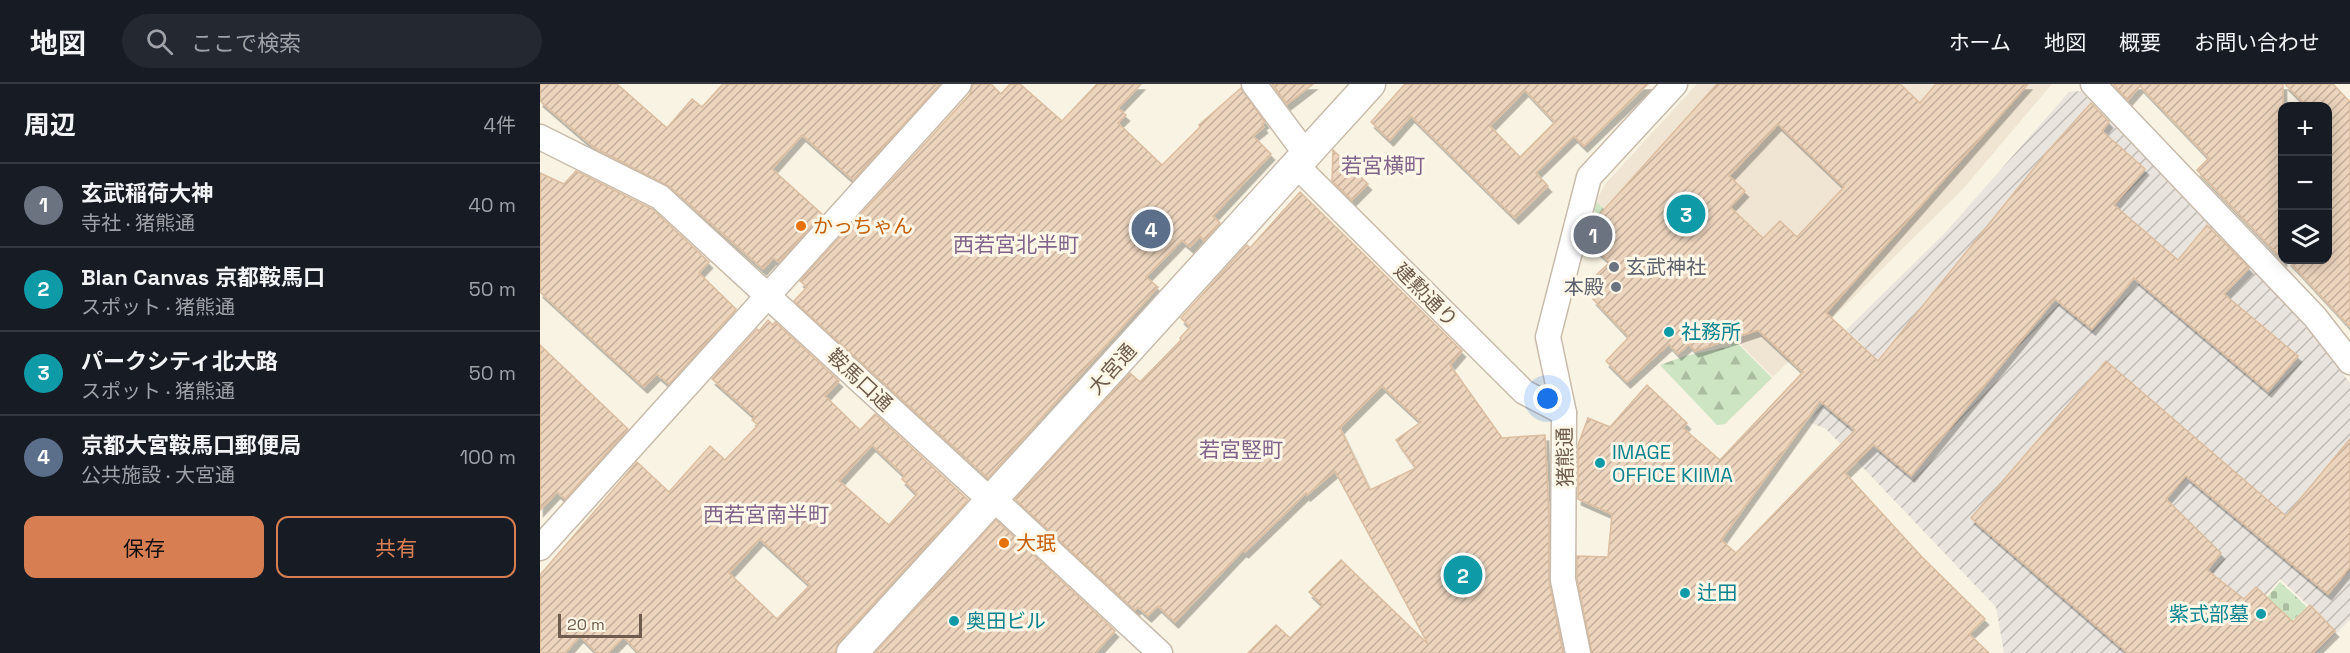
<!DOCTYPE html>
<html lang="ja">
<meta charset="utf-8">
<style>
body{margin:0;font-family:"Space Grotesk","Noto Sans JP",sans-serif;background:#242831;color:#f1f3f6}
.controls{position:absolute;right:18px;top:18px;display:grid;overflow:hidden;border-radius:12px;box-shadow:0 3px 15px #0003}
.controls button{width:54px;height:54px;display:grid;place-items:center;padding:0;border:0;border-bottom:2px solid #363941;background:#171b24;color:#f1f3f6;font:30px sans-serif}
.scale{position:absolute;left:18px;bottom:15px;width:84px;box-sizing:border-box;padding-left:6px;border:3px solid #6f5c4c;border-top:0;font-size:16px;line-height:21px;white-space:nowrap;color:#6f5c4c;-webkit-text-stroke:4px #fdf7e8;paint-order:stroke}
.you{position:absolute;left:1008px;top:315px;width:21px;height:21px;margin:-15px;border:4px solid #fff;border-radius:50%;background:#1a73e8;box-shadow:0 0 0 9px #1a73e833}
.badge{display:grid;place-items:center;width:39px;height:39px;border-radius:50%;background:#d87e53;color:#fff;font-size:20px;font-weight:700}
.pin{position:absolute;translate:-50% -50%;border:3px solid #fff;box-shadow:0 2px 6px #0006}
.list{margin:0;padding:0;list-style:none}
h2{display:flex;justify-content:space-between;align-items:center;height:78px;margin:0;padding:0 24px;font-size:26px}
h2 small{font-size:20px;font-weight:400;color:#9ea1a6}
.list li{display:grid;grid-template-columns:39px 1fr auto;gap:18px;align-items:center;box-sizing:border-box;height:84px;padding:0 24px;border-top:2px solid #363941}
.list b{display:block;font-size:22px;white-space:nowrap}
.list p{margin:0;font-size:20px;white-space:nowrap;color:#9ea1a6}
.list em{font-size:20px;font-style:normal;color:#9ea1a6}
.actions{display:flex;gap:12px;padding:18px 24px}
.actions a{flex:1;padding:14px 0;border:2px solid #d87e53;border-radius:12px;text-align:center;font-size:21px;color:#d87e53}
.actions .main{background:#d87e53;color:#111}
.icon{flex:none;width:33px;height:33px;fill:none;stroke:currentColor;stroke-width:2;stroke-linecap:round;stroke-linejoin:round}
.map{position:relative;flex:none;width:1810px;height:569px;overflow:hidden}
header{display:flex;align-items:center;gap:36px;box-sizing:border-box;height:84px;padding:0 30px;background:#171b24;border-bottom:2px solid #363941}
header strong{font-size:28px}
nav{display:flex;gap:33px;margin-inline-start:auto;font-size:21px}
.search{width:420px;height:54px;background:#242831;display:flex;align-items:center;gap:15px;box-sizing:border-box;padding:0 21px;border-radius:33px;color:#9ea1a6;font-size:22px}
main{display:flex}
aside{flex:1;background:#171b24}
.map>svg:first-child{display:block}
.residential{fill:#f0e5d2}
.industrial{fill:url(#industrial-furrows)}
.forest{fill:url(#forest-firs)}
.cemetery{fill:url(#cemetery-stones)}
.building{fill:url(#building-hatch);stroke:#ddbd9f;stroke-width:1.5;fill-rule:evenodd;filter:url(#shadow)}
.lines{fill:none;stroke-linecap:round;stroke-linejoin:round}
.minor-casing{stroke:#c9bbab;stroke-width:27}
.tertiary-casing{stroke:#c9bbab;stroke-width:33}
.minor{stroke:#fff;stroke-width:24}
.tertiary{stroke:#fff;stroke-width:30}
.food-dot{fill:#e8710a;stroke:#fdf7e8;stroke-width:2}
.worship-dot{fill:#6b7280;stroke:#fdf7e8;stroke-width:2}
.culture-dot{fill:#0f9aa8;stroke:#fdf7e8;stroke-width:2}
.labels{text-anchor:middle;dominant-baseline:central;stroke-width:6;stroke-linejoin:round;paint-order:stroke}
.food-label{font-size:20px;fill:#c56008;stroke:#fdf7e8;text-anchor:start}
.worship-label{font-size:20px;fill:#5b616d;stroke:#fdf7e8;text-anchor:start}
.street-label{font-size:20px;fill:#6f5c4c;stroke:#fdf7e8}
.culture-label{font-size:20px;fill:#0d838f;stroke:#fdf7e8;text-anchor:start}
.neighbourhood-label{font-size:21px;fill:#82648b;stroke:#fdf7e8}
</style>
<header>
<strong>地図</strong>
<div class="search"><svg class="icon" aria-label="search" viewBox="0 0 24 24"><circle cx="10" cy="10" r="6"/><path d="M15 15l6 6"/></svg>ここで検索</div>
<nav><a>ホーム</a><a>地図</a><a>概要</a><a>お問い合わせ</a></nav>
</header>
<main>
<aside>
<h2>周辺<small>4件</small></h2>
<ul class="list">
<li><span class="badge" style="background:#6b7280">1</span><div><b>玄武稲荷大神</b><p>寺社 · 猪熊通</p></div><em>40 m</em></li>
<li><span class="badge" style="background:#0f9aa8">2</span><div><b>Blan Canvas 京都鞍馬口</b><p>スポット · 猪熊通</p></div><em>50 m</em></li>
<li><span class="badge" style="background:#0f9aa8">3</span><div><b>パークシティ北大路</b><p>スポット · 猪熊通</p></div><em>50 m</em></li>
<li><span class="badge" style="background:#5c6f8a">4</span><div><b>京都大宮鞍馬口郵便局</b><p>公共施設 · 大宮通</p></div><em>100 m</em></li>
</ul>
<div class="actions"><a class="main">保存</a><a>共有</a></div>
</aside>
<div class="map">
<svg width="1810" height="569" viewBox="0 0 1810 569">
<defs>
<pattern id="industrial-furrows" width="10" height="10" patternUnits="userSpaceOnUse" patternTransform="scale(1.5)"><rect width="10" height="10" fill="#e9e4dd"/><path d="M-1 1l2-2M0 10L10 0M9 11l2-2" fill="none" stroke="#c1bcb5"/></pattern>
<pattern id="forest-firs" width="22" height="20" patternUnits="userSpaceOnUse" patternTransform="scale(1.5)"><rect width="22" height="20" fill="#cde5c3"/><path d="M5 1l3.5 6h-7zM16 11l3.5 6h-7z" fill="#abbda1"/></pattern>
<pattern id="cemetery-stones" width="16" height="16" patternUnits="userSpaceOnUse" patternTransform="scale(1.5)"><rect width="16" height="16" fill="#cde5c3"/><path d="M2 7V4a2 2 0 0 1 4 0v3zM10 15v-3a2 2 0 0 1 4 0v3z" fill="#abbda1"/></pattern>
<pattern id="building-hatch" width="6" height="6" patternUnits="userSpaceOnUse" patternTransform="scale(1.5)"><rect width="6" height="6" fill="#ecd4bd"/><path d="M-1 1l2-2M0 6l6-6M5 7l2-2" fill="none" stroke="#c3af9c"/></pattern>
<filter id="shadow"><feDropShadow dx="3.5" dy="6" stdDeviation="0" flood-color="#0004"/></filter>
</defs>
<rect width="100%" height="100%" fill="#f9f3e3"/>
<path class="residential" d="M1157,0H1512L1423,105L1233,293L1056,117L1066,99Z"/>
<path class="industrial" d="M1541,7L1764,239L1810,299V535L1778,569H1757L1740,550L1769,522L1740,495L1699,542L1728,569H1464L1456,523L1286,345L1269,338L1323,261L1306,246L1404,150L1529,8Z"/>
<path class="forest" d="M1056,117L1232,294L1185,340L1177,341L1120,281L1145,272L1192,262L1052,124Z"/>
<path class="cemetery" d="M1740,498L1767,523L1746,543L1716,526Z"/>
<g class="building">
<path d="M0,0H77L127,44L152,15L162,23L183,0H400L313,96L262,51L232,85L282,130L239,178L233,174L223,185L129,102L55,64L0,17Z"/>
<path d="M433,0H451L461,10L470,0H480L522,37L557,0H601L578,24L586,31L578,39L622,81L660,43L659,41L701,4L725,38L722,40L724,43L713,52L731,70L673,132L680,139L664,157L660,152L650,163L642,156L606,193L618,203L448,394L254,217L267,203L260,197L430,10Z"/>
<path d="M732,0H773L747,20Z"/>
<path d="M865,0H1108L1044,62L1034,52L996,89L1008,102L975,134L871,32L850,56L831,38ZM985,6L1015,38L980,73L950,42Z"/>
<path d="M1177,0H1360L1380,19L1396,0H1488L1286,229L1338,277L1508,67L1551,19L1569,38L1562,47L1605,85L1574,121L1638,176L1667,141L1709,184L1684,210L1758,272L1728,307L1594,194L1552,245L1515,215L1371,392L1334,361L1305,389L1382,473L1445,535L1429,550L1449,569H1052L1037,495V472L1068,473L1072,430L1038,415V361L1048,334L1070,343L1107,301L1147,339L1143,344L1180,376L1263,288L1218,246L1155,267L1149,260L1138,270L1129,260L1087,298L1066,277L1089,253L1053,215L1057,211L1052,205L1057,200L1052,195L1070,178L1047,157L1052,139ZM1238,40L1304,103L1257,153L1240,137L1223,154L1190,123L1205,107L1189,92ZM1280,317L1315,346L1196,469L1181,456Z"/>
<path d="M1573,0H1743V176L1657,86L1669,74L1600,2L1588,16Z"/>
<path d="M1745,0H1793L1810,18V243L1748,176H1788V22H1767Z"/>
<path d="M793,66L828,100L812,116L792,97Z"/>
<path d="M36,87L112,125L169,178L159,189L196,225L129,300L117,290L104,303L0,208V89L24,100Z"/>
<path d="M760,108L922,267L910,281L962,354L1005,351L1009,432V496L1023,569H708L736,541L750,554L783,521L769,508L801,476L888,560L795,387L767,411L766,409L705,468L703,466L635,538L618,522L608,532L598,523L595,526L475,415L590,289L600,298L641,256L640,254L650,243L641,234L705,163L707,161L710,164ZM842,302L881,338L856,356L876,384L830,406L800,344Z"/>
<path d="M228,236L233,241L235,238L299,297L285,312L320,346L335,330L428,416L299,557L295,569H99L84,553L68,569H57L40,552L25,569H0V491L97,378L129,408L170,362L185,376L218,341L212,336L215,333L172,295L217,245L219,247ZM332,361L365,392L362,395L377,410L349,441L299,397ZM220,455L270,501L237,535L189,489Z"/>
<path d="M0,261L88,345L25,415L17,408L0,426Z"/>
<path d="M1566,277L1746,432L1810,355V483L1788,510L1646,392L1626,415L1681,469L1667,486L1704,515L1716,503L1753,538L1770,521L1795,547L1773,569H1588L1431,434Z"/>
<path d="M456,436L575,547L555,569H335Z"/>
</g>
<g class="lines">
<g class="minor-casing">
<g id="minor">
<path d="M714,0L766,70"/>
<path d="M1553,0L1775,233L1810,278"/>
<path d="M0,53L120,113L438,405L467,427L620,569"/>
<path d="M756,81L984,308L1024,329"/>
<path d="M0,464L419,0"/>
<path d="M1038,569L1023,496L1024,329L1008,253L1049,93L1135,0"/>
</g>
</g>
<g class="tertiary-casing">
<path id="tertiary" d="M312,569L830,0"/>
</g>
<use href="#minor" class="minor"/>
<use href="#tertiary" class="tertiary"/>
</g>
<g class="food-dot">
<circle cx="261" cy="142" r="6"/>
<circle cx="464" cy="459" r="6"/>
</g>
<g class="worship-dot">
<circle cx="1074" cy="183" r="6"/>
<circle cx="1076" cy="203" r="6"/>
</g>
<g class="culture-dot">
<circle cx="1129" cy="248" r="6"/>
<circle cx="1060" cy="379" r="6"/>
<circle cx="1145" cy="509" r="6"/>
<circle cx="1721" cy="530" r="6"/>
<circle cx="414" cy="537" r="6"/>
</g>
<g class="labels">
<g class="food-label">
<text x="273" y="142">かっちゃん</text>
<text x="476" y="459">大珉</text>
</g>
<g class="worship-label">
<text x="1086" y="183">玄武神社</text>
<text x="1064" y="203" text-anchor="end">本殿</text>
</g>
<g class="street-label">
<text transform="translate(886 211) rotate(45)">建勲通り</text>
<text transform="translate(572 285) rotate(-48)">大宮通</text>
<text transform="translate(320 296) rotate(43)">鞍馬口通</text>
<text transform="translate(1025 373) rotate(-91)">猪熊通</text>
</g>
<g class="culture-label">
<text x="1141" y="248">社務所</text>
<text x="1072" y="368">IMAGE<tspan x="1072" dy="23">OFFICE KIIMA</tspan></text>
<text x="1157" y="509">辻田</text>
<text x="1709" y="530" text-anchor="end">紫式部墓</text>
<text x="426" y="537">奥田ビル</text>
</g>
<g class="neighbourhood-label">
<text x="843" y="81">若宮横町</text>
<text x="476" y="160">西若宮北半町</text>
<text x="701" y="365">若宮竪町</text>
<text x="226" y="430">西若宮南半町</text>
</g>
</g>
</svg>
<div class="controls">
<button>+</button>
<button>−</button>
<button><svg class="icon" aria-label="layers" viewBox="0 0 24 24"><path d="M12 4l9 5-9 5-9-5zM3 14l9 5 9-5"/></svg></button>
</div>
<div class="scale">20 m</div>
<div class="you"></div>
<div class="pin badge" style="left:1053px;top:151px;background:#6b7280">1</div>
<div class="pin badge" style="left:923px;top:491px;background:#0f9aa8">2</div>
<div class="pin badge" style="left:1146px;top:130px;background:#0f9aa8">3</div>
<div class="pin badge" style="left:611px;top:145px;background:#5c6f8a">4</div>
</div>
</main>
